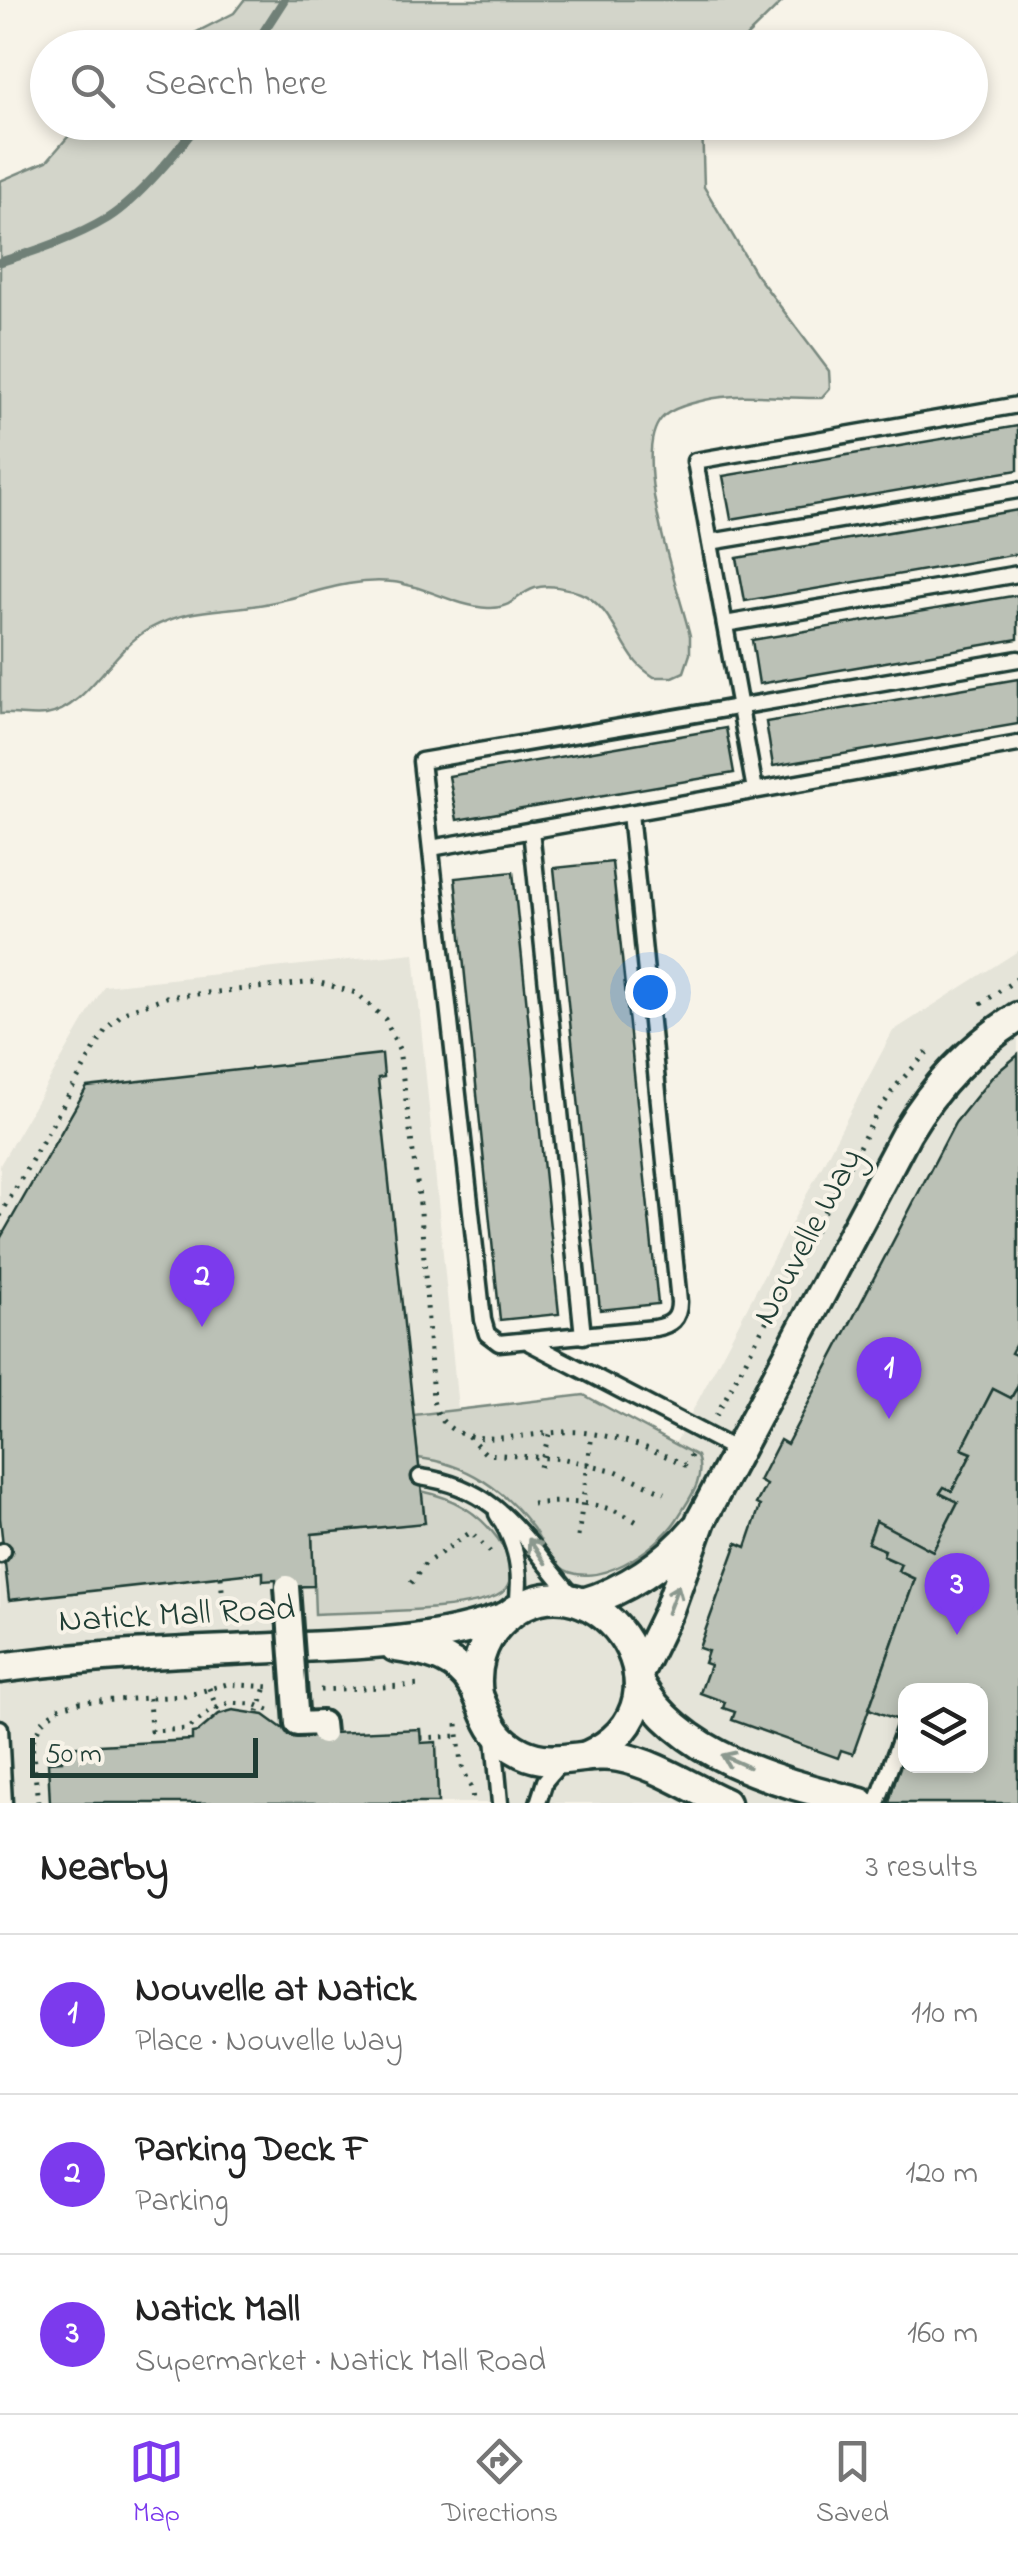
<!DOCTYPE html>
<meta charset="utf-8">
<style>
body{margin:0;font-family:"Indie Flower",sans-serif;background:#f6f6f6;color:#222}
.controls{position:absolute;right:30px;bottom:30px;display:grid;overflow:hidden;border-radius:20px;box-shadow:0 5px 15px #0003}
.controls button{width:90px;height:90px;display:grid;place-items:center;padding:0;border:0;border-bottom:2px solid #e0e0e0;background:#fff;color:#222;font:50px sans-serif}
.scale{position:absolute;left:30px;bottom:25px;width:228px;box-sizing:border-box;padding-left:10px;border:5px solid #1f3d34;border-top:0;font-size:28px;line-height:35px;white-space:nowrap;color:#1f3d34;-webkit-text-stroke:8px #f7f3e8;paint-order:stroke}
.you{position:absolute;left:650px;top:992px;width:35px;height:35px;margin:-25px;border:8px solid #fff;border-radius:50%;background:#1a73e8;box-shadow:0 0 0 15px #1a73e833}
.badge{display:grid;place-items:center;width:65px;height:65px;border-radius:50%;background:#7c3aed;color:#fff;font-size:32px;font-weight:700}
.pin{position:absolute;translate:-50% -82px;filter:drop-shadow(0 2px 5px #0008)}
.pin::after{content:'';position:absolute;top:52px;width:35px;height:30px;background:inherit;clip-path:polygon(0 0,100% 0,50% 100%)}
.list{margin:0;padding:0;list-style:none}
h2{display:flex;justify-content:space-between;align-items:center;height:130px;margin:0;padding:0 40px;font-size:42px}
h2 small{font-size:32px;font-weight:400;color:#767676}
.list li{display:grid;grid-template-columns:65px 1fr auto;gap:30px;align-items:center;box-sizing:border-box;height:160px;padding:0 40px;border-top:2px solid #e0e0e0}
.list b{display:block;font-size:38px;white-space:nowrap}
.list p{margin:0;font-size:32px;white-space:nowrap;color:#767676}
.list em{font-size:32px;font-style:normal;color:#767676}
.icon{flex:none;width:55px;height:55px;fill:none;stroke:currentColor;stroke-width:2;stroke-linecap:round;stroke-linejoin:round}
.map{position:relative;flex:none;width:1018px;height:1803px;overflow:hidden}
.search{position:absolute;background:#fff;box-shadow:0 5px 15px #0003;left:30px;right:30px;top:30px;height:110px;display:flex;align-items:center;gap:25px;box-sizing:border-box;padding:0 35px;border-radius:55px;color:#767676;font-size:38px}
.sheet{height:610px;background:#fff}
nav{display:flex;justify-content:space-around;align-items:center;box-sizing:border-box;height:140px;border-top:2px solid #e0e0e0;background:#fff;font-size:28px;color:#767676}
nav a{display:grid;justify-items:center;gap:5px}
nav .on{color:#7c3aed}
.map>svg:first-child{display:block}
.built{fill:#e5e4d9;fill-rule:evenodd}
.green{fill:#d3d5ca;stroke:#79897f;stroke-width:2.5}
.lines{fill:none;stroke-linecap:round;stroke-linejoin:round}
.stream{stroke:#6f8077;stroke-width:9}
.building{fill:#bbc1b6;stroke:#1f3d34;stroke-width:2.5}
.service-casing{stroke:#1f3d34;stroke-width:21}
.minor-casing{stroke:#1f3d34;stroke-width:35}
.path{stroke:#1f3d34;stroke-width:5;stroke-dasharray:2.5 8;stroke-linecap:butt}
.service{stroke:#f7f3e8;stroke-width:14}
.minor{stroke:#f7f3e8;stroke-width:28}
.pedestrian-bridge-casing{stroke:#1f3d34;stroke-width:30;stroke-linecap:butt}
.pedestrian-bridge{stroke:#f7f3e8;stroke-width:22}
.oneway{stroke:#8b988e}
.labels{text-anchor:middle;dominant-baseline:central;stroke-width:8;stroke-linejoin:round;paint-order:stroke}
.street-label{font-size:35px;fill:#1f3d34;stroke:#f7f3e8}
</style>
<div class="map">
<svg width="1018" height="1803" viewBox="0 0 1018 1803">
<rect width="100%" height="100%" fill="#f7f3e8"/>
<filter id="ink" filterUnits="userSpaceOnUse"><feTurbulence type="fractalNoise" baseFrequency=".01" numOctaves="2"/><feDisplacementMap in="SourceGraphic" scale="20" xChannelSelector="R" yChannelSelector="G"/><feConvolveMatrix kernelMatrix="1 2 1 2 8 2 1 2 1" color-interpolation-filters="sRGB"/></filter>
<g filter="url(#ink)">
<path class="built" d="M1018,951V1803H0V1165L104,986L414,953L458,1409L584,1395L675,1444L893,1031ZM906,1690H980V1766H906Z"/>
<g class="green">
<path d="M244,0H784L746,37L740,47H167L234,13Z"/>
<path d="M80,123H702L704,187L755,273L829,371L830,388L821,398C784,399 741,391 705,400C692,403 671,408 662,418C628,454 680,592 690,636V654L684,672L673,677H654C648,673 641,668 636,662C618,640 610,605 580,593C568,588 548,584 535,588C516,594 513,609 488,608C454,606 426,586 393,582C344,577 305,598 259,605C215,612 191,607 149,629C111,650 88,708 46,715C31,717 15,713 0,714V181L47,161Z"/>
<path d="M584,1395L697,1456C706,1480 689,1499 677,1519C658,1549 593,1594 559,1566C548,1557 541,1540 533,1528C505,1490 466,1463 418,1458L413,1415Z"/>
<path d="M421,1491C454,1498 478,1512 498,1539C507,1552 517,1576 505,1590C486,1613 349,1612 315,1614L312,1534L424,1523Z"/>
</g>
<g class="lines">
<g class="stream">
<path d="M253,48L284,0"/>
<path d="M0,262C36,251 75,238 108,218C138,199 178,151 199,122"/>
</g>
</g>
<g class="building">
<path d="M1018,426V470L731,519L723,476Z"/>
<path d="M1018,510V554L745,601L737,558Z"/>
<path d="M1018,595V639L759,684L752,640Z"/>
<path d="M1018,679V724L773,766L766,722Z"/>
<path d="M726,728L734,773L457,820L449,776Z"/>
<path d="M612,862L658,1304L600,1310L554,868Z"/>
<path d="M513,872L559,1314L500,1320L455,878Z"/>
<path d="M382,1054L384,1077L378,1078L425,1523L312,1534L314,1586L276,1587V1580L263,1581V1572L9,1600L0,1518V1239L87,1087Z"/>
<path d="M1018,1055V1340L1011,1353L1018,1356V1386L1011,1398L993,1389L962,1449L972,1453L952,1491L944,1487L940,1493L958,1502L933,1551L876,1521L868,1543L885,1550L883,1556L901,1564L898,1571L915,1579L853,1754L841,1750L838,1758L732,1720L735,1712L723,1708L725,1702L700,1693L710,1665L704,1663L708,1651L699,1648L737,1543L746,1547L760,1506L756,1504L766,1485L759,1481L780,1440L787,1444L955,1123L993,1076Z"/>
<path d="M1018,1386V1803H889L906,1737V1766H980V1690H906V1723L869,1709L915,1579L898,1571L901,1564L883,1556L885,1550L868,1543L876,1521L933,1551L958,1502L940,1493L944,1487L952,1491L972,1453L962,1449L993,1389L1011,1398Z"/>
<path d="M233,1710L264,1715L282,1728L288,1727V1735L420,1729L421,1743L436,1742L438,1803H50L48,1762L62,1761V1747L192,1740V1733L198,1732L219,1714Z"/>
</g>
<g class="lines">
<g class="service-casing">
<g id="service">
<path d="M710,542L1018,490"/>
<path d="M725,624L1018,574"/>
<path d="M755,790L695,461L1018,405"/>
<path d="M630,813L679,1302C679,1319 671,1325 655,1328L499,1343L487,1334L483,1320L421,761L1018,659"/>
<path d="M531,830L583,1336"/>
<path d="M431,848L1018,744"/>
<path d="M530,1343L738,1451"/>
<path d="M420,1477C503,1488 525,1543 575,1598"/>
<path d="M497,1514C517,1543 523,1576 516,1610"/>
<path d="M0,1555L3,1551"/>
<path d="M0,1728L4,1803"/>
<path d="M494,1738L500,1803"/>
<path d="M538,1803L545,1781L562,1761"/>
<path d="M877,1803L906,1724"/>
</g>
</g>
<g class="minor-casing">
<g id="minor">
<path d="M583,1603C624,1591 667,1563 695,1529"/>
<path d="M395,1647C417,1650 442,1654 459,1669C489,1694 478,1732 522,1753C555,1769 586,1750 619,1757C656,1764 691,1788 725,1803"/>
<path d="M0,1668C91,1655 183,1652 275,1648C352,1645 435,1644 508,1616"/>
<path d="M638,1674L668,1612L701,1520L907,1132C935,1085 971,1047 1018,1017"/>
<path d="M639,1683C683,1759 781,1782 861,1803"/>
<path d="M478,1695C474,1669 481,1642 500,1623C587,1535 710,1699 587,1756"/>
</g>
</g>
<g class="path">
<path d="M981,1004L1018,978"/>
<path d="M0,1216L106,1029L124,1012L166,997L317,982L356,993L385,1019L399,1049L421,1212L433,1400C447,1463 534,1428 580,1432C617,1436 651,1448 685,1465L694,1451"/>
<path d="M716,1416L876,1115L896,1086L932,1047"/>
<path d="M468,1436L486,1454L565,1459L616,1471L665,1493"/>
<path d="M540,1467L550,1431"/>
<path d="M532,1504C569,1500 604,1501 637,1522"/>
<path d="M578,1537L592,1434"/>
<path d="M221,1577L223,1602"/>
<path d="M411,1583L425,1564L471,1532L490,1552"/>
<path d="M209,1688L219,1714"/>
<path d="M320,1690L424,1685"/>
<path d="M149,1698L151,1731L188,1729L212,1710L229,1703L254,1704L271,1711"/>
<path d="M258,1712L266,1687"/>
<path d="M457,1724L461,1764L472,1790L473,1803"/>
<path d="M421,1738L458,1736"/>
<path d="M38,1803L32,1743L41,1723L58,1708L80,1702L185,1696L227,1684L270,1687"/>
</g>
<use href="#service" class="service"/>
<use href="#minor" class="minor"/>
<g class="pedestrian-bridge-casing">
<path id="pedestrian-bridge" d="M287,1587L297,1724L322,1723L323,1733"/>
</g>
<use href="#pedestrian-bridge" class="pedestrian-bridge"/>
</g>
<defs><path id="oneway-shaft" d="M-6 0H5M1.5-3L5.5 0L1.5 3" fill="none" stroke-width="1.6" stroke-linecap="round" stroke-linejoin="round" transform="scale(2.5)"/></defs>
<g class="oneway">
<use href="#oneway-shaft" transform="translate(537 1551) rotate(-124)"/>
<use href="#oneway-shaft" transform="translate(673 1599) rotate(-69)"/>
<use href="#oneway-shaft" transform="translate(735 1761) rotate(-156)"/>
</g>
</g>
<g class="labels">
<g class="street-label">
<text transform="translate(809 1237) rotate(-62)">Nouvelle Way</text>
<text transform="translate(177 1616) rotate(-3)">Natick Mall Road</text>
</g>
</g>
</svg>
<div class="controls">
<button><svg class="icon" aria-label="layers" viewBox="0 0 24 24"><path d="M12 4l9 5-9 5-9-5zM3 14l9 5 9-5"/></svg></button>
</div>
<div class="scale">50 m</div>
<div class="you"></div>
<div class="pin badge" style="left:889px;top:1419px">1</div>
<div class="pin badge" style="left:202px;top:1327px">2</div>
<div class="pin badge" style="left:957px;top:1635px">3</div>
<div class="search"><svg class="icon" aria-label="search" viewBox="0 0 24 24"><circle cx="10" cy="10" r="6"/><path d="M15 15l6 6"/></svg>Search here</div>
</div>
<section class="sheet">
<h2>Nearby<small>3 results</small></h2>
<ul class="list">
<li><span class="badge">1</span><div><b>Nouvelle at Natick</b><p>Place · Nouvelle Way</p></div><em>110 m</em></li>
<li><span class="badge">2</span><div><b>Parking Deck F</b><p>Parking</p></div><em>120 m</em></li>
<li><span class="badge">3</span><div><b>Natick Mall</b><p>Supermarket · Natick Mall Road</p></div><em>160 m</em></li>
</ul>
</section>
<nav>
<a class="on"><svg class="icon" aria-label="map" viewBox="0 0 24 24"><path d="M3 6l6-2 6 2 6-2v14l-6 2-6-2-6 2zM9 4v14M15 6v14"/></svg>Map</a>
<a><svg class="icon" aria-label="directions" viewBox="0 0 24 24"><path d="M12 3l9 9-9 9-9-9zM9 14v-3h6M13 9l2 2-2 2"/></svg>Directions</a>
<a><svg class="icon" aria-label="saved" viewBox="0 0 24 24"><path d="M7 4h10v16l-5-4-5 4z"/></svg>Saved</a>
</nav>
